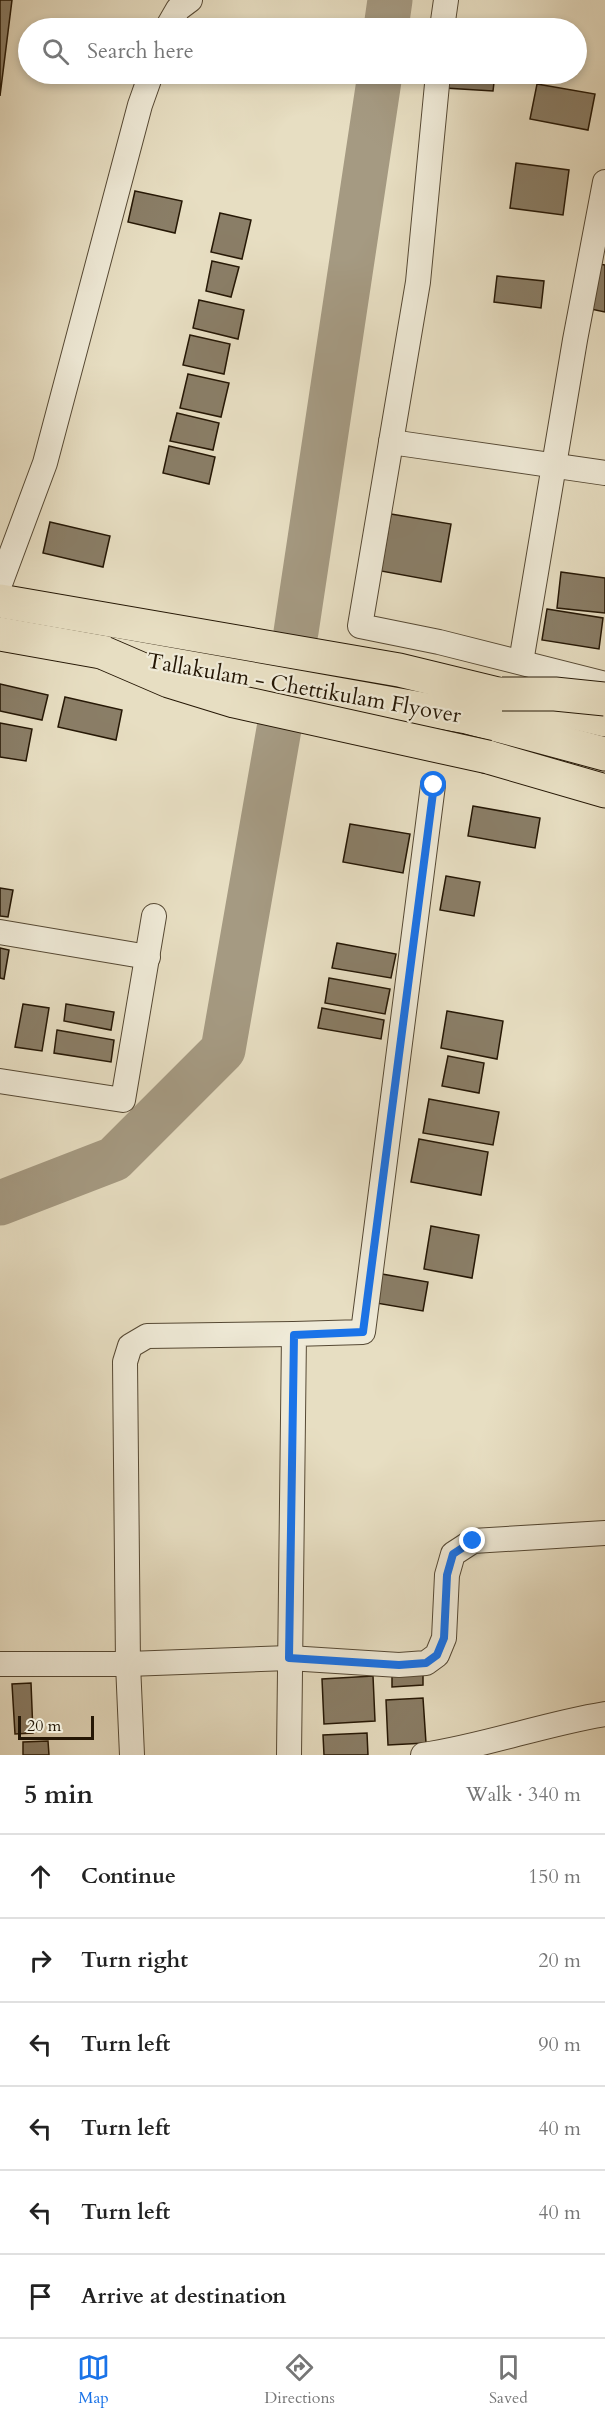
<!DOCTYPE html>
<meta charset="utf-8">
<style>
body{margin:0;font-family:Cardo,serif;background:#f6f6f6;color:#222}
.scale{position:absolute;left:18px;bottom:15px;width:76px;box-sizing:border-box;padding-left:6px;border:3px solid #251705;border-top:0;font-size:16px;line-height:21px;white-space:nowrap;color:#251705;-webkit-text-stroke:4px #efead7;paint-order:stroke}
.stop{position:absolute;width:18px;height:18px;margin:-14px;border:4px solid #1a73e8;border-radius:50%;background:#fff}
.stop.end{background:#1a73e8;border-color:#fff;box-shadow:0 2px 6px #0008}
.list{margin:0;padding:0;list-style:none}
h2{display:flex;justify-content:space-between;align-items:center;height:78px;margin:0;padding:0 24px;font-size:26px}
h2 small{font-size:20px;font-weight:400;color:#767676}
.list li{display:grid;grid-template-columns:39px 1fr auto;gap:18px;align-items:center;box-sizing:border-box;height:84px;padding:0 24px;border-top:2px solid #e0e0e0}
.list b{display:block;font-size:22px;white-space:nowrap}
.list em{font-size:20px;font-style:normal;color:#767676}
.icon{flex:none;width:33px;height:33px;fill:none;stroke:currentColor;stroke-width:2;stroke-linecap:round;stroke-linejoin:round}
.map{position:relative;flex:none;width:605px;height:1755px;overflow:hidden}
.search{position:absolute;background:#fff;box-shadow:0 3px 9px #0003;left:18px;right:18px;top:18px;height:66px;display:flex;align-items:center;gap:15px;box-sizing:border-box;padding:0 21px;border-radius:33px;color:#767676;font-size:22px}
.sheet{height:582px;background:#fff}
nav{display:flex;justify-content:space-around;align-items:center;box-sizing:border-box;height:84px;border-top:2px solid #e0e0e0;background:#fff;font-size:16px;color:#767676}
nav a{display:grid;justify-items:center;gap:3px}
nav .on{color:#1a73e8}
.map>svg:first-child{display:block}
.lines{fill:none;stroke-linecap:round;stroke-linejoin:round}
.river{stroke:#a59a82;stroke-width:45}
.building{fill:#8a7e67;stroke:#251705;stroke-width:1.5}
.minor-casing{stroke:#564934;stroke-width:26}
.trunk-casing{stroke:#251705;stroke-width:35}
.minor{stroke:#efead7;stroke-width:24}
.trunk{stroke:#e7dec2;stroke-width:33}
.trunk-bridge-casing{stroke:#251705;stroke-width:35;stroke-linecap:butt}
.trunk-bridge{stroke:#e7dec2;stroke-width:33}
.route{stroke:#1a73e8;stroke-width:8}
.labels{text-anchor:middle;dominant-baseline:central;stroke-width:4.5;stroke-linejoin:round;paint-order:stroke}
.street-label{font-size:22px;fill:#251705;stroke:#efead7}
</style>
<div class="map">
<svg width="605" height="1755" viewBox="0 0 605 1755">
<rect width="100%" height="100%" fill="#e7dec2"/>
<filter id="stains"><feTurbulence type="fractalNoise" baseFrequency=".00333" numOctaves="4"/><feColorMatrix values="0 0 0 0 .2 0 0 0 0 .09 0 0 0 0 .02 0 0 0 .5 -.17"/></filter>
<radialGradient id="worn" r=".72"><stop offset=".6" stop-color="#630" stop-opacity="0"/><stop offset="1" stop-color="#630" stop-opacity=".3"/></radialGradient>
<g class="lines">
<g class="river">
<path d="M386,28L390,0"/>
<path d="M296,632L380,74"/>
<path d="M0,1203L114,1159L223,1050L279,729"/>
</g>
</g>
<g class="building">
<path d="M0,0H12L0,96Z"/>
<path d="M446,74H495L493,91L445,88Z"/>
<path d="M537,84L595,94L588,130L530,119Z"/>
<path d="M516,163L569,170L563,215L510,208Z"/>
<path d="M135,191L182,201L175,233L128,222Z"/>
<path d="M220,213L251,220L242,259L211,252Z"/>
<path d="M212,261L239,267L231,297L206,291Z"/>
<path d="M594,263L605,265V312L586,308Z"/>
<path d="M497,276L544,281L541,308L494,302Z"/>
<path d="M199,300L244,310L238,339L193,328Z"/>
<path d="M190,335L230,344L224,374L183,365Z"/>
<path d="M188,374L229,383L221,417L180,408Z"/>
<path d="M177,413L219,423L213,450L170,441Z"/>
<path d="M169,446L215,457L209,484L163,473Z"/>
<path d="M391,514L451,524L441,582L381,571Z"/>
<path d="M50,522L110,536L103,567L43,553Z"/>
<path d="M561,572L605,578V613L557,608Z"/>
<path d="M547,609L603,618L599,649L542,640Z"/>
<path d="M0,684L48,695L42,720L0,711Z"/>
<path d="M65,697L122,710L116,740L58,727Z"/>
<path d="M0,723L32,729L26,761L0,757Z"/>
<path d="M473,806L540,818L535,848L468,836Z"/>
<path d="M350,824L410,834L403,873L343,862Z"/>
<path d="M446,876L480,882L474,916L440,910Z"/>
<path d="M0,888L13,890L8,917L0,916Z"/>
<path d="M337,943L396,954L391,978L332,968Z"/>
<path d="M0,948L9,950L4,979L0,978Z"/>
<path d="M329,978L390,989L385,1014L325,1003Z"/>
<path d="M23,1004L49,1008L42,1051L15,1047Z"/>
<path d="M66,1004L114,1012L111,1030L64,1021Z"/>
<path d="M322,1008L384,1020L381,1039L318,1028Z"/>
<path d="M447,1011L503,1021L497,1059L441,1048Z"/>
<path d="M57,1030L114,1040L111,1062L54,1053Z"/>
<path d="M448,1056L484,1063L479,1093L442,1086Z"/>
<path d="M429,1099L499,1112L493,1145L423,1133Z"/>
<path d="M419,1139L488,1152L481,1195L411,1182Z"/>
<path d="M431,1226L479,1235L472,1278L424,1269Z"/>
<path d="M382,1274L428,1282L423,1311L376,1303Z"/>
<path d="M423,1667V1685L392,1687V1668Z"/>
<path d="M373,1676L375,1721L324,1724L322,1679Z"/>
<path d="M31,1683L33,1733L15,1734L12,1684Z"/>
<path d="M423,1698L426,1743L388,1745L386,1700Z"/>
<path d="M367,1733L368,1755H324L323,1735Z"/>
<path d="M48,1741L49,1755H23V1742Z"/>
</g>
<g class="lines">
<g class="minor-casing">
<g id="minor">
<path d="M167,28L178,9L190,0"/>
<path d="M442,28L446,0"/>
<path d="M438,74L418,282L360,626L439,642L605,684"/>
<path d="M391,442L605,473"/>
<path d="M0,584L45,463L140,105L151,74"/>
<path d="M521,662L575,340L605,182"/>
<path d="M0,932L148,957"/>
<path d="M0,1081L123,1100L154,916"/>
<path d="M0,1664H128L289,1658L399,1665L426,1663L437,1655L444,1638L447,1575L453,1554L473,1541L605,1533"/>
<path d="M132,1755L128,1664L125,1362L130,1346L147,1336L294,1334"/>
<path d="M289,1755L294,1334L363,1332L433,785"/>
<path d="M423,1755C485,1746 543,1724 605,1714"/>
</g>
</g>
<g class="trunk-casing">
<g id="trunk">
<path d="M0,601L399,670L605,720"/>
<path d="M0,634L467,717L605,754"/>
<path d="M488,757L605,791"/>
</g>
</g>
<use href="#minor" class="minor"/>
<use href="#trunk" class="trunk"/>
<g class="trunk-bridge-casing">
<g id="trunk-bridge">
<path d="M104,653L169,681L234,701L488,757"/>
<path d="M502,694H555L605,699"/>
</g>
</g>
<use href="#trunk-bridge" class="trunk-bridge"/>
</g>
<g class="lines">
<path class="route" d="M434,785L363,1332L294,1335L289,1658L399,1665L426,1663L437,1655L444,1638L447,1575L453,1554L473,1541"/>
</g>
<g class="labels">
<g class="street-label">
<text transform="translate(304 688) rotate(10)">Tallakulam - Chettikulam Flyover</text>
</g>
</g>
<rect width="100%" height="100%" filter="url(#stains)"/>
<rect width="100%" height="100%" fill="url(#worn)"/>
</svg>
<div class="scale">20 m</div>
<div class="stop" style="left:434px;top:785px"></div>
<div class="stop end" style="left:473px;top:1541px"></div>
<div class="search"><svg class="icon" aria-label="search" viewBox="0 0 24 24"><circle cx="10" cy="10" r="6"/><path d="M15 15l6 6"/></svg>Search here</div>
</div>
<section class="sheet">
<h2>5 min<small>Walk · 340 m</small></h2>
<ul class="list">
<li><svg class="icon" aria-label="ahead" viewBox="0 0 24 24"><path d="M12 20V5M6 11l6-6 6 6"/></svg><div><b>Continue</b></div><em>150 m</em></li>
<li><svg class="icon" aria-label="right" viewBox="0 0 24 24"><path d="M7 20v-9h11M14 6l5 5-5 5"/></svg><div><b>Turn right</b></div><em>20 m</em></li>
<li><svg class="icon" aria-label="left" viewBox="0 0 24 24"><path d="M17 20v-9H6M10 6l-5 5 5 5"/></svg><div><b>Turn left</b></div><em>90 m</em></li>
<li><svg class="icon" aria-label="left" viewBox="0 0 24 24"><path d="M17 20v-9H6M10 6l-5 5 5 5"/></svg><div><b>Turn left</b></div><em>40 m</em></li>
<li><svg class="icon" aria-label="left" viewBox="0 0 24 24"><path d="M17 20v-9H6M10 6l-5 5 5 5"/></svg><div><b>Turn left</b></div><em>40 m</em></li>
<li><svg class="icon" aria-label="arrive" viewBox="0 0 24 24"><path d="M6 21V4h12l-3 4 3 4H6"/></svg><div><b>Arrive at destination</b></div></li>
</ul>
</section>
<nav>
<a class="on"><svg class="icon" aria-label="map" viewBox="0 0 24 24"><path d="M3 6l6-2 6 2 6-2v14l-6 2-6-2-6 2zM9 4v14M15 6v14"/></svg>Map</a>
<a><svg class="icon" aria-label="directions" viewBox="0 0 24 24"><path d="M12 3l9 9-9 9-9-9zM9 14v-3h6M13 9l2 2-2 2"/></svg>Directions</a>
<a><svg class="icon" aria-label="saved" viewBox="0 0 24 24"><path d="M7 4h10v16l-5-4-5 4z"/></svg>Saved</a>
</nav>
